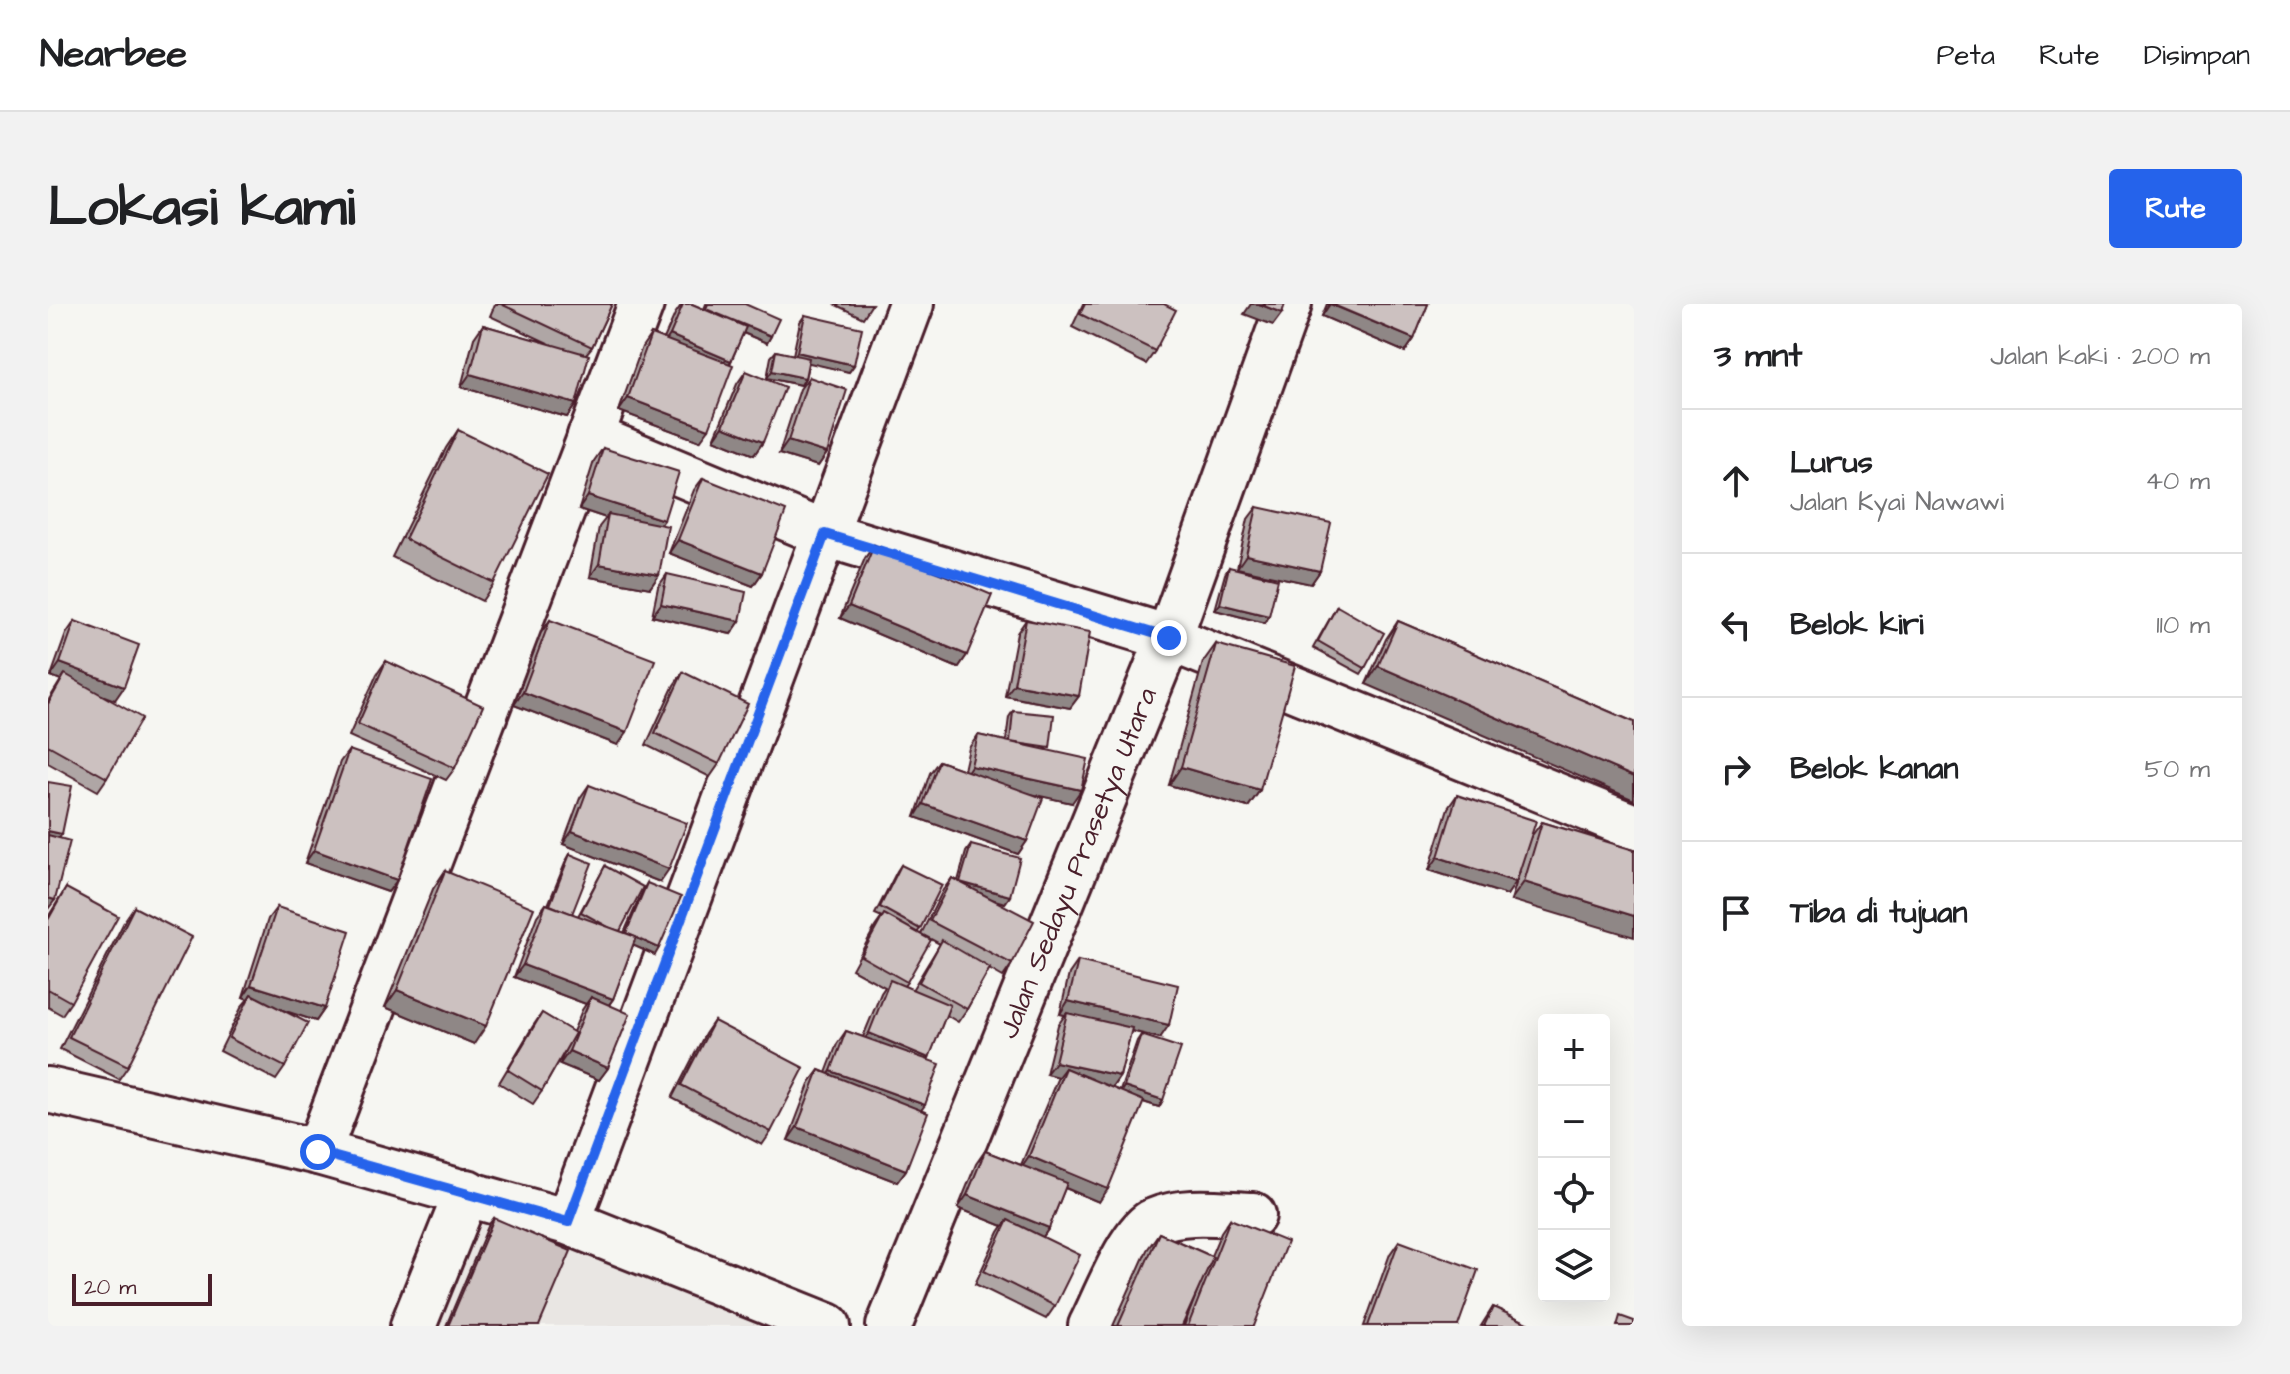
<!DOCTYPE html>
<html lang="id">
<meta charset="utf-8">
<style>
body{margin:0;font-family:"Architects Daughter",sans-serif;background:#f2f2f2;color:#202124}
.controls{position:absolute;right:24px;bottom:24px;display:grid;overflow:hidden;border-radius:8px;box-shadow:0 8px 32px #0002}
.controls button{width:72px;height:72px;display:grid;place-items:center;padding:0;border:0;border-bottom:2px solid #e0e0e0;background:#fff;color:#202124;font:40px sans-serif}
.scale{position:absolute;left:24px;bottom:20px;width:140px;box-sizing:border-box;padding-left:8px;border:4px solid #4a1f2b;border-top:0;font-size:22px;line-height:28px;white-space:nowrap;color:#4a1f2b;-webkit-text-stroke:6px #f6f6f2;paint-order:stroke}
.stop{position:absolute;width:24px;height:24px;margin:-18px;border:6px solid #2563eb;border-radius:50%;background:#fff}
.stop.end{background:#2563eb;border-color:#fff;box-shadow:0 2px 8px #0008}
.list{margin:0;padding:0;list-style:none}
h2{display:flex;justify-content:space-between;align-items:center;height:104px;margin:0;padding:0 32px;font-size:34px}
h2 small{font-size:26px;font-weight:400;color:#757577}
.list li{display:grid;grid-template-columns:52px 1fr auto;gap:24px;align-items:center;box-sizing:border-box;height:144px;padding:0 32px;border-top:2px solid #e0e0e0}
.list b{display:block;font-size:30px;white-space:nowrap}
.list p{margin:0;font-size:26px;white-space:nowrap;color:#757577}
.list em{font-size:26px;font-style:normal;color:#757577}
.icon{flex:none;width:44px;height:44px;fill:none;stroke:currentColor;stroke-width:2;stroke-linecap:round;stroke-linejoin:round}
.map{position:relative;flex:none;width:1586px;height:1022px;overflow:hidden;border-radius:8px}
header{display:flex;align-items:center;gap:48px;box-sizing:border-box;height:112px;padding:0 40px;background:#fff;border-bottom:2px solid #e0e0e0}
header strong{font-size:38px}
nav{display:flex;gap:44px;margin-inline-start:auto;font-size:28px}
.intro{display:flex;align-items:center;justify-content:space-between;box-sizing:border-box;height:192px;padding:0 48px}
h1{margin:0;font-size:56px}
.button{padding:20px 36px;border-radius:8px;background:#2563eb;color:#fff;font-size:28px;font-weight:700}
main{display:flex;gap:48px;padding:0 48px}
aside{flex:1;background:#fff;border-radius:8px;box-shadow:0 8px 32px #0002}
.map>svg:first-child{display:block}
.built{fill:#e9e6e3}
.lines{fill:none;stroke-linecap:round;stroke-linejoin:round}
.minor-casing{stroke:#4a1f2b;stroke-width:50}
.minor{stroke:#f6f6f2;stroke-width:44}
.wall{fill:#afa6a5;stroke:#4a1f2b;stroke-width:2}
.shaded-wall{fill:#8f8786;stroke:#4a1f2b;stroke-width:2}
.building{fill:#ccc1c0;stroke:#4a1f2b;stroke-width:2}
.route{stroke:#2563eb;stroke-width:10}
.labels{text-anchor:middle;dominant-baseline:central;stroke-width:8;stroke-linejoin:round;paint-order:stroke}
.street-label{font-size:28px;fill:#4a1f2b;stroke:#f6f6f2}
</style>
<header>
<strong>Nearbee</strong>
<nav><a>Peta</a><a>Rute</a><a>Disimpan</a></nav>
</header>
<div class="intro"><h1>Lokasi kami</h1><a class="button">Rute</a></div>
<main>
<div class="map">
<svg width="1586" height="1022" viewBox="0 0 1586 1022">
<rect width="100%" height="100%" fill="#f6f6f2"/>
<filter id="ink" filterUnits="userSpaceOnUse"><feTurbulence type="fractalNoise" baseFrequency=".0125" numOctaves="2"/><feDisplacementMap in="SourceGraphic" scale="16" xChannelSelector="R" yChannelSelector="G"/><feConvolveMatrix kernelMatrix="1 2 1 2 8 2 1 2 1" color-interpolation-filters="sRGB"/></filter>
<g filter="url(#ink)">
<path class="built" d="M435,903L723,1022H386Z"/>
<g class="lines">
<g class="minor-casing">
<g id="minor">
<path d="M542,132L777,230L1121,334L1586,523"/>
<path d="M0,786L270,848L520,918L780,1022"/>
<path d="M270,848L593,0"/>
<path d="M520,918L863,0"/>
<path d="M365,1022L419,888"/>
<path id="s1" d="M841,1022L1121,334L1241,0"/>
<path d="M1043,1022C1055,999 1083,926 1106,917C1137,904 1172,910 1205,911"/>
</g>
</g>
<use href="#minor" class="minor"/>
</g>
<g class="wall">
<path d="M447,0H564L544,43L538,50L528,100L519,113L413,83L426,34L435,21L502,40L442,12Z"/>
<path d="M634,0H644L656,5L658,0H697L723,32L719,39L695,29L682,60L652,137L571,107L594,43L603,30L616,35L627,10Z"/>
<path d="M786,0H824L815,14Z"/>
<path d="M1035,0H1116L1107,47L1098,60L1024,23Z"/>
<path d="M1279,0H1380L1366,35L1357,48L1274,12Z"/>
<path d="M757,11L806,61L801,68L761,58L757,74L753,81L719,74L723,53L728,47L745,51L752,18Z"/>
<path d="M698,67L715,138L706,151L666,135L689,80Z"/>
<path d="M761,73L779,149L770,162L731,150L752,85Z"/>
<path d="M410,126L446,279L434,297L344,253L398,144Z"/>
<path d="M555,144L613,220L611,271L602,284L542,273L551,223L558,214L531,205L546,157Z"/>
<path d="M655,174L714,269L705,282L621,249L646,186Z"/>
<path d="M1209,203L1272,267L1263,280L1189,264L1200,215Z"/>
<path d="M826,241L919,351L910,364L792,314L817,254Z"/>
<path d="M1181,263L1221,312L1217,319L1167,306L1177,270Z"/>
<path d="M619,270L692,317L683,330L604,312L610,283Z"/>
<path d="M1289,302L1317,364L1313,370L1265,344Z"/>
<path d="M502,316L570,441L466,401L493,329Z"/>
<path d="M978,316L1031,392L1022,404L957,392L969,329Z"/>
<path d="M27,317L67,396L53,391L59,474L50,487L0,459V397L13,376L3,372L18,330Z"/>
<path d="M1350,317L1586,418L1318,380L1338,335Z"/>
<path d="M1168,340L1212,486L1200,503L1121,481L1155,358Z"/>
<path d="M338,357L407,464L398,476L301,432L329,370Z"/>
<path d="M635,368L671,460L662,473L598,441L626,381Z"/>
<path d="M965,407L1000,447L1024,499L984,490L979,537L970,550L867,513L882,469L891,457L916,466L921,444L930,431L958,437L961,413Z"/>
<path d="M301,446L349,576L340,588L257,559L292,458Z"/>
<path d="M541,481L612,578L515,540L532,494Z"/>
<path d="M1409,491L1482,534L1494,518L1586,546L1463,596L1472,567L1459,591L1381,566L1400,504Z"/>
<path d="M923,541L962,592L957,599L948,596L964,660L955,673L941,665L919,705L910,718L898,711L880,756L873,806L858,866L849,878L740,836L762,778L771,766L778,769L789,740L798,727L815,733L833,689L837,683L804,665L827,623L834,613L827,610L849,567L853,561L872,625L869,629L859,678L856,682L864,686L892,640L873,630L895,586L904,574L910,577L918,548Z"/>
<path d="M522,550L524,610L530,612L557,562L572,627L576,629L595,586L599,579L607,651L585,641L565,695L561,701L560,764L551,776L512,760L517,746L494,787L485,800L451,779L485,722L494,709L525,728L534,706L538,700L466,673L489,612L498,600L500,601L518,557Z"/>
<path d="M397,567L426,740L337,703L385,585Z"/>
<path d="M18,584L23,698L14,711L0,703V613Z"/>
<path d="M86,603L80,762L71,775L12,745L77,616Z"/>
<path d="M229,603L277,704L268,717L235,706L237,763L228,776L172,747L194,702L200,695L195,693L220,615Z"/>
<path d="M1030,657L1112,734L1083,727L1072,772L1064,784L1072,787L1089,737L1093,731L1115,796L1111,803L1095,798L1051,898L1017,884L1001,924L995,933L1007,1002L998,1015L927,980L951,928L955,922L910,904L928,860L937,847L973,861L1010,773L998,770L1010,721L1017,711L1012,710L1021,670Z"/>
<path d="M666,717L723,828L714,841L624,794L657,730Z"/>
<path d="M446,914L491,1022H398L441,920Z"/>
<path d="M1182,915L1206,1022H1136L1152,981L1134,1022H1065L1099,946L1111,929L1163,952L1173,928Z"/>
<path d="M1351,937L1410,1022H1316L1342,950Z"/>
<path d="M1445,1003L1486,1022H1433Z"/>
</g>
<g class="shaded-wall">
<path d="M1203,0H1211L1234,9L1225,21L1196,10Z"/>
<path d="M1282,0L1366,35L1357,48L1274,12Z"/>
<path d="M658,5L723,32L719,39L653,11Z"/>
<path d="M622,31L683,57L674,70L613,44Z"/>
<path d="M749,48L806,61L801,68L744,55Z"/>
<path d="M724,67L757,74L753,81L719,74Z"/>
<path d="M422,70L528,100L519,113L413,83Z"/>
<path d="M580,94L661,125L652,137L571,107Z"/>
<path d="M675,122L715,138L706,151L666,135Z"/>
<path d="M740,137L779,149L770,162L731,150Z"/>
<path d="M540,192L616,216L607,229L560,210L558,214L531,205Z"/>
<path d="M630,236L714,269L705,282L621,249Z"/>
<path d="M1198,251L1272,267L1263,280L1189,264Z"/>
<path d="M551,260L611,271L602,284L542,273Z"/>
<path d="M613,300L692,317L683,330L604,312Z"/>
<path d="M1172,300L1221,312L1217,319L1167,306Z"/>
<path d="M801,302L919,351L910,364L792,314Z"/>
<path d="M12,359L76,383L67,396L13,376L17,370L13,376L3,372Z"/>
<path d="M1330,362L1586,473V496L1318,380Z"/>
<path d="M966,380L1031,392L1022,404L957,392Z"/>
<path d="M475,388L579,428L570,441L466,401Z"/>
<path d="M923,462L1033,486L1024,499L914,475Z"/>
<path d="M1133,463L1212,486L1200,503L1121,481Z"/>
<path d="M875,500L979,537L970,550L867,513Z"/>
<path d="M0,527L14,530L10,536L0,535Z"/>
<path d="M524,527L621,565L612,578L515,540Z"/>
<path d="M266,546L349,576L340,588L257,559Z"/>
<path d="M1390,553L1468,578L1459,591L1381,566Z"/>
<path d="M912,578L962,592L957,599L908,585Z"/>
<path d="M1476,578L1586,612V633L1463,596Z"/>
<path d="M0,594L7,596L0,605Z"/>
<path d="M578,629L611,644L607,651L573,636Z"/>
<path d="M475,661L565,695L556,707L543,693L538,700L466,673Z"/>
<path d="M203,681L277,704L268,717L201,695L203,690L200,695L195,693Z"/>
<path d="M349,686L438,722L426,740L337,703Z"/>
<path d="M1020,697L1121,721L1112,734L1018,711L1019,709L1017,711L1012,710Z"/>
<path d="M821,729L881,754L872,767L812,742Z"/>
<path d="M521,747L560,764L551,776L512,760Z"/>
<path d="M1007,758L1072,772L1063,785L1017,764L1010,773L998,770Z"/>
<path d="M783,767L877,801L868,813L774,780Z"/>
<path d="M1076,783L1115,796L1111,803L1071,790Z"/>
<path d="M749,823L858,866L849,878L740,836Z"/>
<path d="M981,852L1060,885L1051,898L972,865Z"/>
<path d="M919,891L1001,924L992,937L960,916L955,922L910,904Z"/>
</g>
<g class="building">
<path d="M453,0H564L544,43Z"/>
<path d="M635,0H644L698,23L683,57L622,31Z"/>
<path d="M660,0H697L731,15L723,32L658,5Z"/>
<path d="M1037,0H1116L1128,6L1107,47L1032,10Z"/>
<path d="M1211,0H1237L1234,9Z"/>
<path d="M1283,0H1380L1366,35Z"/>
<path d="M757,11L814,24L806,61L749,48Z"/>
<path d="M435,21L541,51L528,100L422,70Z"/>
<path d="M603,30L685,61L661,125L580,94Z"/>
<path d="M728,47L761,54L757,74L724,67Z"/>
<path d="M698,67L737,83L715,138L675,122Z"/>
<path d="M761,73L799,86L779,149L740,137Z"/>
<path d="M410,126L500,170L446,279L357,235Z"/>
<path d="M555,144L631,168L616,216L540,192Z"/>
<path d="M655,174L738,207L714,269L630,236Z"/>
<path d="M1209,203L1283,219L1272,267L1198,251Z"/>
<path d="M560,210L620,222L611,271L551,260Z"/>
<path d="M826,241L944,291L919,351L801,302Z"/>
<path d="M1181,263L1230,275L1221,312L1172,300Z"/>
<path d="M619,270L698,288L692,317L613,300Z"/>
<path d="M1289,302L1336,329L1317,364L1270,337Z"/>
<path d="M502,316L607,356L579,428L475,388Z"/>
<path d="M978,316L1042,328L1031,392L966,380Z"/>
<path d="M27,317L91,341L76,383L12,359Z"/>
<path d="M1350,317L1586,418V473L1330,362Z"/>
<path d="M1168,340L1247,362L1212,486L1133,463Z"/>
<path d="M338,357L435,402L407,464L310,420Z"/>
<path d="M635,368L700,400L671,460L607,429Z"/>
<path d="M17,370L94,414L59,474L0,441V400Z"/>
<path d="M965,407L1006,411L1002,444L962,438Z"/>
<path d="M930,431L1040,455L1033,486L923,462Z"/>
<path d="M301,446L384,475L349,576L266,546Z"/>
<path d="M891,457L995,494L979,537L875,500Z"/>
<path d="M0,478L24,482L14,530L0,527Z"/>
<path d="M541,481L639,519L621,565L524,527Z"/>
<path d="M1409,491L1488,517L1468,578L1390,553Z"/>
<path d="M1494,518L1586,546V612L1476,578Z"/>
<path d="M0,531L22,537L7,596L0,594Z"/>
<path d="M923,541L972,554L962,592L912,578Z"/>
<path d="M522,550L544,559L524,610L502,601Z"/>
<path d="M853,561L894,581L872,625L832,603Z"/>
<path d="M557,562L595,583L572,627L562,624L533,608Z"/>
<path d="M397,567L486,604L438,722L349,686Z"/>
<path d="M904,574L986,617L964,660L882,617Z"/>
<path d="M599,579L633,593L611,644L578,629Z"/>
<path d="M18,584L70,612L23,698L0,685V616Z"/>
<path d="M498,600L588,633L565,695L475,661Z"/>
<path d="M86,603L144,633L80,762L21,733Z"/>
<path d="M229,603L302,627L277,704L203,681Z"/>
<path d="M836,610L883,636L859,678L813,652Z"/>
<path d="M894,636L942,664L919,705L871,678Z"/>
<path d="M1030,657L1130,681L1121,721L1020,697Z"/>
<path d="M842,676L902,701L881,754L821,729Z"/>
<path d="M203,690L260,719L237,763L181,734Z"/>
<path d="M543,693L582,710L560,764L521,747Z"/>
<path d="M494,709L527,729L494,787L460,766Z"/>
<path d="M1019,709L1084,724L1072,772L1007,758Z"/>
<path d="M666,717L756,764L723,828L633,781Z"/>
<path d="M798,727L892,760L877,801L783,767Z"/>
<path d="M1093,731L1133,744L1115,796L1076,783Z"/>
<path d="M1017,764L1096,797L1060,885L981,852Z"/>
<path d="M771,766L880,809L858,866L749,823Z"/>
<path d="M937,847L1019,879L1001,924L919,891Z"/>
<path d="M446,914L523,947L491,1022H400Z"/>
<path d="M1182,915L1239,938L1206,1022H1140Z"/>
<path d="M960,916L1032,951L1007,1002L936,967Z"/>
<path d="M1111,929L1165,953L1134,1022H1070Z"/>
<path d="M1351,937L1430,966L1410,1022H1320Z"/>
<path d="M1445,1003L1486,1022H1436Z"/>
<path d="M1572,1012L1586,1017V1022H1569Z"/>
</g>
</g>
<g class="lines" filter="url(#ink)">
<path class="route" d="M270,848L520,918L777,230L1121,334"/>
</g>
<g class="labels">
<g class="street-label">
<text stroke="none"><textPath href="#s1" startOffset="500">Jalan Sedayu Prasetya Utara</textPath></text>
</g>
</g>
</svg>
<div class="controls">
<button>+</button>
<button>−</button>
<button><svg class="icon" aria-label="locate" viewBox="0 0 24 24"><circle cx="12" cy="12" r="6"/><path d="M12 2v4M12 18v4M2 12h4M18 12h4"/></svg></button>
<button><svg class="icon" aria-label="layers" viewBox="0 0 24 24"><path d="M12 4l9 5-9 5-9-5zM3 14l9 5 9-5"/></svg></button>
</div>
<div class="scale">20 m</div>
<div class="stop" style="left:270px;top:848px"></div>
<div class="stop end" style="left:1121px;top:334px"></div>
</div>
<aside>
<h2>3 mnt<small>Jalan kaki · 200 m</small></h2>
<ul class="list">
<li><svg class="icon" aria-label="ahead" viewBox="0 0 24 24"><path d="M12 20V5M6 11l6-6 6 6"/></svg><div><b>Lurus</b><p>Jalan Kyai Nawawi</p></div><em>40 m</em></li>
<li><svg class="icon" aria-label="left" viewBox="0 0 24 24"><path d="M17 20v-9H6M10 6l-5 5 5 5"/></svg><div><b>Belok kiri</b></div><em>110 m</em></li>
<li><svg class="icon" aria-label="right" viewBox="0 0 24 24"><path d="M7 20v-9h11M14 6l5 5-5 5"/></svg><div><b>Belok kanan</b></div><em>50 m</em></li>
<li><svg class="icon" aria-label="arrive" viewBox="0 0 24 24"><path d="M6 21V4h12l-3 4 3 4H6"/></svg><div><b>Tiba di tujuan</b></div></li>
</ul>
</aside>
</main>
